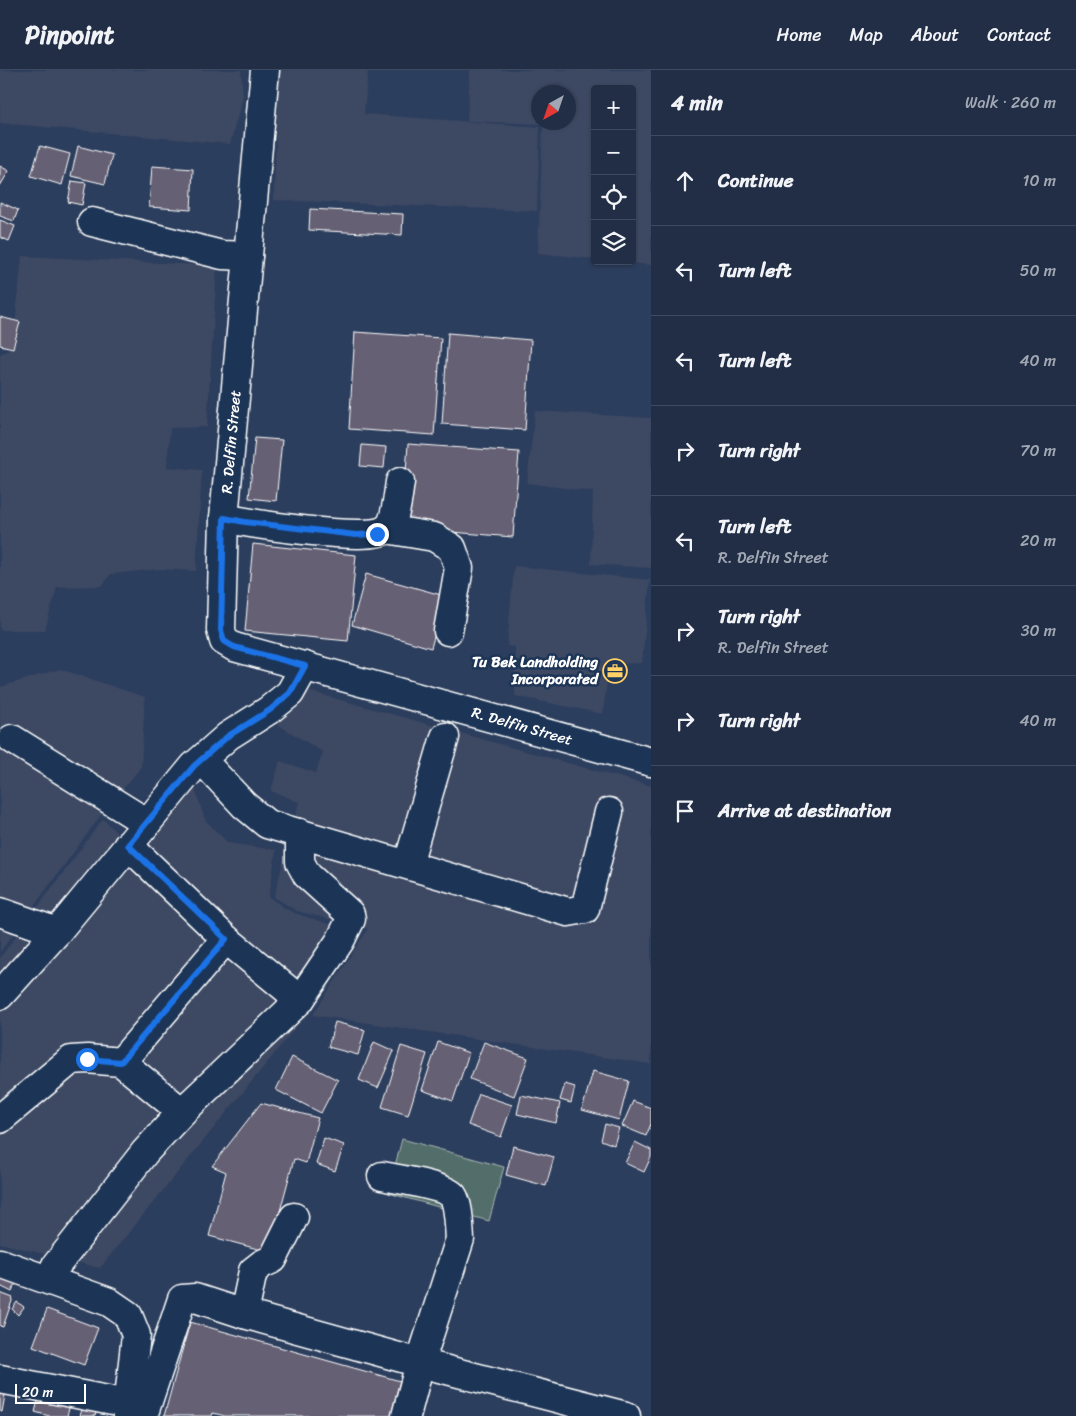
<!DOCTYPE html>
<meta charset="utf-8">
<style>
body{margin:0;font-family:Sriracha,sans-serif;background:#29364d;color:#f1f3f6}
.controls{position:absolute;right:15px;top:15px;display:grid;overflow:hidden;border-radius:5px;box-shadow:0 1px 4px #0004}
.controls button{width:45px;height:45px;display:grid;place-items:center;padding:0;border:0;border-bottom:1px solid #3e4a5f;background:#212e46;color:#f1f3f6;font:25px sans-serif}
.compass{position:absolute;left:531px;top:15px;width:45px;height:45px;border-radius:50%;background:#212e46;box-shadow:0 1px 4px #0004;rotate:220deg}
.scale{position:absolute;left:15px;bottom:12px;width:71px;box-sizing:border-box;padding-left:5px;border:2px solid #fff;border-top:0;font-size:14px;line-height:18px;white-space:nowrap;color:#fff;-webkit-text-stroke:4px #1d3557;paint-order:stroke}
.stop{position:absolute;width:15px;height:15px;margin:-11px;border:4px solid #1a73e8;border-radius:50%;background:#fff}
.stop.end{background:#1a73e8;border-color:#fff;box-shadow:0 1px 5px #0008}
.list{margin:0;padding:0;list-style:none}
h2{display:flex;justify-content:space-between;align-items:center;height:65px;margin:0;padding:0 20px;font-size:21px}
h2 small{font-size:16px;font-weight:400;color:#a2a8b3}
.list li{display:grid;grid-template-columns:32px 1fr auto;gap:15px;align-items:center;box-sizing:border-box;height:90px;padding:0 20px;border-top:1px solid #3e4a5f}
.list b{display:block;font-size:19px;white-space:nowrap}
.list p{margin:0;font-size:16px;white-space:nowrap;color:#a2a8b3}
.list em{font-size:16px;font-style:normal;color:#a2a8b3}
.icon{flex:none;width:28px;height:28px;fill:none;stroke:currentColor;stroke-width:2;stroke-linecap:round;stroke-linejoin:round}
.map{position:relative;flex:none;width:651px;height:1346px;overflow:hidden}
header{display:flex;align-items:center;gap:30px;box-sizing:border-box;height:70px;padding:0 25px;background:#212e46;border-bottom:1px solid #3e4a5f}
header strong{font-size:24px}
nav{display:flex;gap:28px;margin-inline-start:auto;font-size:18px}
main{display:flex}
aside{flex:1;background:#212e46}
.map>svg:first-child{display:block}
.built{fill:#3d4864;fill-rule:evenodd}
.green{fill:#536e6b;stroke:#a9b6b5}
.building{fill:#666174;stroke:#fff}
.lines{fill:none;stroke-linecap:round;stroke-linejoin:round}
.minor-casing{stroke:#fff;stroke-width:31}
.minor{stroke:#1d3557;stroke-width:28}
.route{stroke:#1a73e8;stroke-width:6}
.labels{text-anchor:middle;dominant-baseline:central;stroke-width:5;stroke-linejoin:round;paint-order:stroke}
.street-label{font-size:15px;fill:#fff;stroke:#1d3557}
.poi-label{font-size:15px;font-weight:bold;fill:#fff;stroke:#1d3557;text-anchor:end}
</style>
<header>
<strong>Pinpoint</strong>
<nav><a>Home</a><a>Map</a><a>About</a><a>Contact</a></nav>
</header>
<main>
<div class="map">
<svg width="651" height="1346" viewBox="0 0 651 1346">
<rect width="100%" height="100%" fill="#2c3e5d"/>
<filter id="ink" filterUnits="userSpaceOnUse"><feTurbulence type="fractalNoise" baseFrequency=".02" numOctaves="2"/><feDisplacementMap in="SourceGraphic" scale="10" xChannelSelector="R" yChannelSelector="G"/><feConvolveMatrix kernelMatrix="1 2 1 2 8 2 1 2 1" color-interpolation-filters="sRGB"/></filter>
<g filter="url(#ink)">
<g class="built">
<path d="M0,0H241L243,26L230,74L0,53Z"/>
<path d="M278,0H368L364,44L540,57L537,141L274,130Z"/>
<path d="M470,0H651V195L613,191H632V19H595V189L538,183L543,54L467,51ZM538,22H568V52H538Z"/>
<path d="M22,186L217,196L207,357L170,358L167,397L202,400L196,501L160,499L111,504L102,516L57,517L45,560H0V284L13,278Z"/>
<path d="M535,341L651,348V498L591,494L593,422L527,413Z"/>
<path d="M514,496L650,510L642,593L609,594L603,644L515,626V577L507,576Z"/>
<path d="M60,599L145,627L141,697L101,745L0,882V617Z"/>
<path d="M279,613L651,716V994L313,945L368,859L297,841L274,827L299,732L271,721L280,691L316,703L323,682L272,651Z"/>
<path d="M189,699L205,750L228,773L276,780L269,827L286,839L297,844L358,863L305,946L100,1198L0,1173V888L103,749L126,772Z"/>
</g>
<path class="green" d="M402,1069L504,1097L489,1151L388,1123Z"/>
<g class="building">
<path d="M40,76L70,84L62,115L31,106Z"/>
<path d="M78,76L112,85L105,114L71,106Z"/>
<path d="M0,96L9,101L0,116Z"/>
<path d="M152,96L193,99L191,140L149,137Z"/>
<path d="M72,111L86,113L82,135L68,132Z"/>
<path d="M0,132L18,140L14,151L0,146Z"/>
<path d="M310,139L403,144L402,165L309,160Z"/>
<path d="M0,150L15,156L9,171L0,167Z"/>
<path d="M0,247L20,252L13,278L0,275Z"/>
<path d="M355,262L441,268L434,365L349,359Z"/>
<path d="M448,263L531,270L525,360L442,354Z"/>
<path d="M255,368L282,370L276,431L249,428Z"/>
<path d="M408,374L519,382L513,467L402,458Z"/>
<path d="M362,375L386,377L384,398L360,396Z"/>
<path d="M253,474L356,485L348,571L245,561Z"/>
<path d="M366,504L445,526L431,578L352,555Z"/>
<path d="M335,952L365,960L358,985L328,977Z"/>
<path d="M374,972L394,981L378,1018L359,1010Z"/>
<path d="M438,972L469,983L453,1031L422,1020Z"/>
<path d="M484,972L528,988L514,1026L470,1009Z"/>
<path d="M401,976L427,984L408,1045L382,1037Z"/>
<path d="M292,987L338,1010L321,1043L276,1020Z"/>
<path d="M593,1001L629,1011L619,1050L582,1040Z"/>
<path d="M565,1014L575,1017L571,1033L560,1030Z"/>
<path d="M479,1024L512,1035L501,1067L468,1055Z"/>
<path d="M521,1025L560,1033L556,1053L517,1044Z"/>
<path d="M633,1031L651,1038V1054L646,1066L622,1056Z"/>
<path d="M261,1033L318,1048L306,1093L294,1089L269,1182L209,1166L226,1102L212,1096Z"/>
<path d="M605,1054L619,1058L614,1075L601,1070Z"/>
<path d="M324,1068L344,1075L335,1101L316,1094Z"/>
<path d="M635,1072L651,1080V1087L644,1102L625,1093Z"/>
<path d="M513,1076L554,1087L546,1116L506,1105Z"/>
<path d="M0,1202L17,1211L12,1222L0,1216Z"/>
<path d="M0,1223L13,1228L3,1257L0,1256Z"/>
<path d="M17,1232L24,1237L18,1245L12,1239Z"/>
<path d="M47,1239L98,1258L84,1295L33,1276Z"/>
<path d="M190,1252L400,1311L391,1346H225L213,1343L212,1346H164Z"/>
<path d="M0,1313L7,1314L2,1342L0,1341Z"/>
<path d="M41,1319L72,1327L67,1346H49L35,1342Z"/>
<path d="M84,1332L98,1337L95,1346H80Z"/>
</g>
<g class="lines">
<g class="minor-casing">
<g id="minor">
<path d="M265,0L224,448L221,560L224,571L234,577L651,692"/>
<path d="M92,152L222,185L248,186"/>
<path d="M224,448C248,453 371,473 387,459C396,451 398,424 400,412"/>
<path d="M386,459L434,467L452,478L459,498L448,561"/>
<path d="M12,669L147,753"/>
<path d="M202,690L244,735L267,754L568,842L585,839L609,742"/>
<path d="M128,775L226,869L300,930"/>
<path d="M408,794L445,667"/>
<path d="M0,842L57,862"/>
<path d="M0,925L57,862L194,696L228,666L269,640L290,623L305,596"/>
<path d="M121,992L226,869"/>
<path d="M0,1049L71,990L87,989L121,992L182,1042"/>
<path d="M382,1106C396,1109 445,1116 453,1126C459,1135 459,1158 460,1169L420,1293L406,1346"/>
<path d="M0,1193L109,1232L128,1245L136,1265L127,1346"/>
<path d="M55,1197L145,1082L182,1042L300,930L340,871L351,849L350,844L307,805L300,792V763"/>
<path d="M244,1244L253,1201L262,1194L273,1189L294,1147"/>
<path d="M0,1309L128,1334"/>
<path d="M143,1346L182,1229L195,1228L244,1244L420,1293L626,1346"/>
</g>
</g>
<use href="#minor" class="minor"/>
</g>
</g>
<g class="lines" filter="url(#ink)">
<path class="route" d="M87,989L121,992L226,869L128,775L194,696L228,666L270,640L290,623L305,596L234,577L224,571L221,560L224,448L245,452L356,465L377,464"/>
</g>
<defs>
<g id="office-ring" transform="scale(1.25)"><circle r="9.5" fill="#1d3557" stroke="#ffd166" stroke-width="1.5"/><path d="M-6-3h4V-5.5h4V-3h4V5H-6ZM-1-4.5V-3h2v-1.5ZM-6 0V1H6V0Z" fill="#ffd166"/></g>
</defs>
<g fill-rule="evenodd">
<use href="#office-ring" x="615" y="601"/>
</g>
<g class="labels">
<g class="street-label">
<text transform="translate(231 372) rotate(-85)">R. Delfin Street</text>
<text transform="translate(522 656) rotate(16)">R. Delfin Street</text>
</g>
<g class="poi-label">
<text x="598" y="592">Tu Bek Landholding<tspan x="598" dy="17">Incorporated</tspan></text>
</g>
</g>
</svg>
<div class="controls">
<button>+</button>
<button>−</button>
<button><svg class="icon" aria-label="locate" viewBox="0 0 24 24"><circle cx="12" cy="12" r="6"/><path d="M12 2v4M12 18v4M2 12h4M18 12h4"/></svg></button>
<button><svg class="icon" aria-label="layers" viewBox="0 0 24 24"><path d="M12 4l9 5-9 5-9-5zM3 14l9 5 9-5"/></svg></button>
</div>
<svg class="compass" viewBox="-18 -18 36 36"><path d="M0-13l5 13h-10z" fill="#e53935"/><path d="M0 13l5-13h-10z" fill="#a2a8b3"/></svg>
<div class="scale">20 m</div>
<div class="stop" style="left:87px;top:989px"></div>
<div class="stop end" style="left:377px;top:464px"></div>
</div>
<aside>
<h2>4 min<small>Walk · 260 m</small></h2>
<ul class="list">
<li><svg class="icon" aria-label="ahead" viewBox="0 0 24 24"><path d="M12 20V5M6 11l6-6 6 6"/></svg><div><b>Continue</b></div><em>10 m</em></li>
<li><svg class="icon" aria-label="left" viewBox="0 0 24 24"><path d="M17 20v-9H6M10 6l-5 5 5 5"/></svg><div><b>Turn left</b></div><em>50 m</em></li>
<li><svg class="icon" aria-label="left" viewBox="0 0 24 24"><path d="M17 20v-9H6M10 6l-5 5 5 5"/></svg><div><b>Turn left</b></div><em>40 m</em></li>
<li><svg class="icon" aria-label="right" viewBox="0 0 24 24"><path d="M7 20v-9h11M14 6l5 5-5 5"/></svg><div><b>Turn right</b></div><em>70 m</em></li>
<li><svg class="icon" aria-label="left" viewBox="0 0 24 24"><path d="M17 20v-9H6M10 6l-5 5 5 5"/></svg><div><b>Turn left</b><p>R. Delfin Street</p></div><em>20 m</em></li>
<li><svg class="icon" aria-label="right" viewBox="0 0 24 24"><path d="M7 20v-9h11M14 6l5 5-5 5"/></svg><div><b>Turn right</b><p>R. Delfin Street</p></div><em>30 m</em></li>
<li><svg class="icon" aria-label="right" viewBox="0 0 24 24"><path d="M7 20v-9h11M14 6l5 5-5 5"/></svg><div><b>Turn right</b></div><em>40 m</em></li>
<li><svg class="icon" aria-label="arrive" viewBox="0 0 24 24"><path d="M6 21V4h12l-3 4 3 4H6"/></svg><div><b>Arrive at destination</b></div></li>
</ul>
</aside>
</main>
